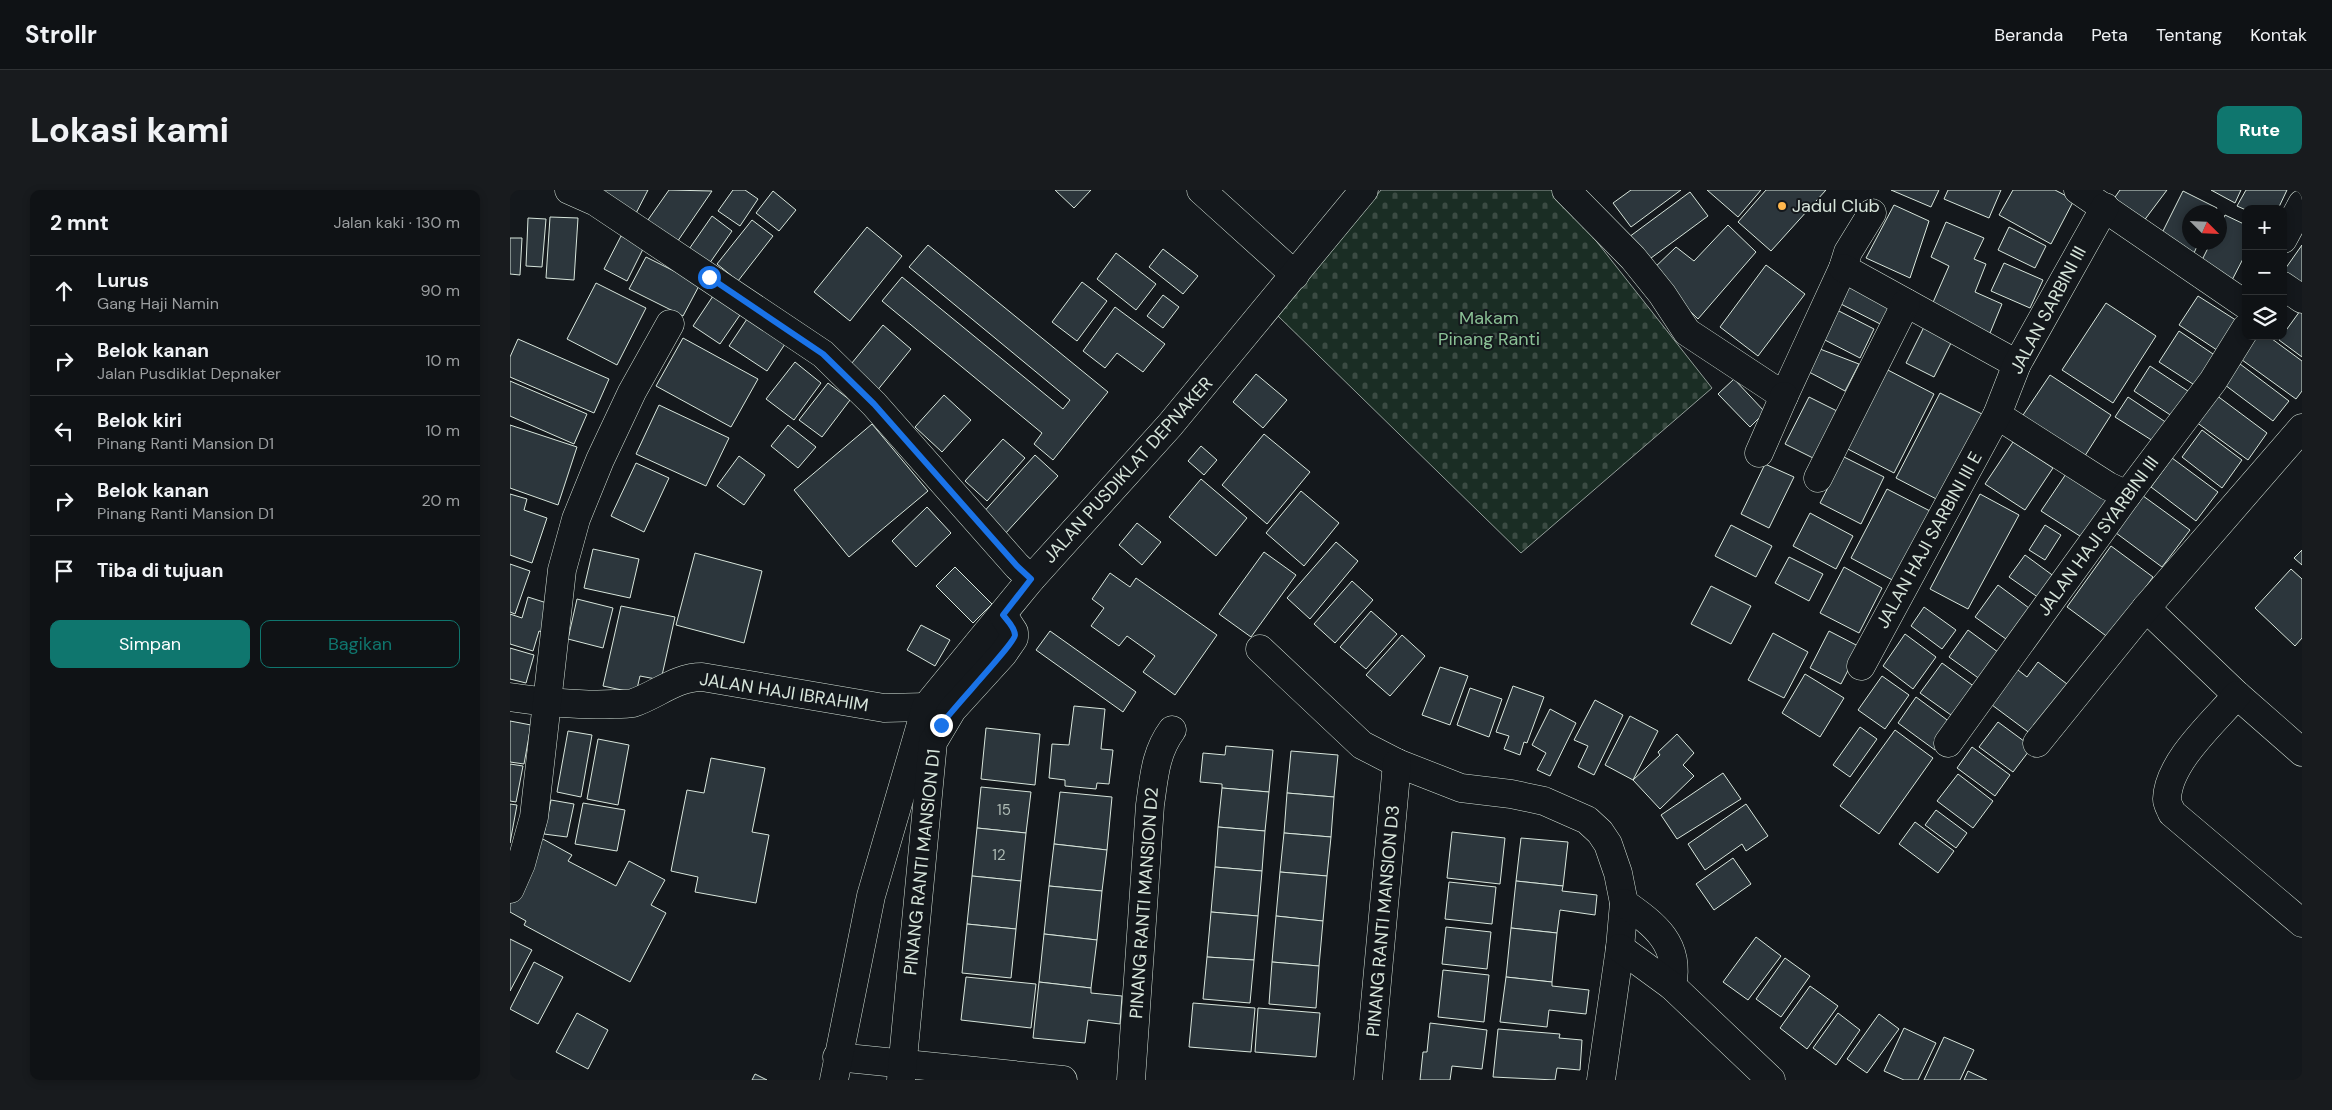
<!DOCTYPE html>
<html lang="id">
<meta charset="utf-8">
<style>
body{margin:0;font-family:"DM Sans",sans-serif;background:#181b1e;color:#f1f3f6}
.controls{position:absolute;right:15px;top:15px;display:grid;overflow:hidden;border-radius:10px;box-shadow:0 2px 8px #0003}
.controls button{width:45px;height:45px;display:grid;place-items:center;padding:0;border:0;border-bottom:1px solid #2f3234;background:#0f1215;color:#f1f3f6;font:25px sans-serif}
.compass{position:absolute;left:1672px;top:15px;width:45px;height:45px;border-radius:50%;background:#0f1215;box-shadow:0 2px 8px #0003;rotate:114deg}
.stop{position:absolute;width:15px;height:15px;margin:-11px;border:4px solid #1a73e8;border-radius:50%;background:#fff}
.stop.end{background:#1a73e8;border-color:#fff;box-shadow:0 1px 5px #0008}
.list{margin:0;padding:0;list-style:none}
h2{display:flex;justify-content:space-between;align-items:center;height:65px;margin:0;padding:0 20px;font-size:21px}
h2 small{font-size:16px;font-weight:400;color:#9b9ea0}
.list li{display:grid;grid-template-columns:32px 1fr auto;gap:15px;align-items:center;box-sizing:border-box;height:70px;padding:0 20px;border-top:1px solid #2f3234}
.list b{display:block;font-size:19px;white-space:nowrap}
.list p{margin:0;font-size:16px;white-space:nowrap;color:#9b9ea0}
.list em{font-size:16px;font-style:normal;color:#9b9ea0}
.actions{display:flex;gap:10px;padding:15px 20px}
.actions a{flex:1;padding:11px 0;border:1px solid #0f766e;border-radius:10px;text-align:center;font-size:18px;color:#0f766e}
.actions .main{background:#0f766e;color:#fff}
.icon{flex:none;width:28px;height:28px;fill:none;stroke:currentColor;stroke-width:2;stroke-linecap:round;stroke-linejoin:round}
.map{position:relative;flex:none;width:1792px;height:890px;overflow:hidden;border-radius:10px}
header{display:flex;align-items:center;gap:30px;box-sizing:border-box;height:70px;padding:0 25px;background:#0f1215;border-bottom:1px solid #2f3234}
header strong{font-size:24px}
nav{display:flex;gap:28px;margin-inline-start:auto;font-size:18px}
.intro{display:flex;align-items:center;justify-content:space-between;box-sizing:border-box;height:120px;padding:0 30px}
h1{margin:0;font-size:35px}
.button{padding:12px 22px;border-radius:10px;background:#0f766e;color:#fff;font-size:18px;font-weight:700}
main{display:flex;gap:30px;padding:0 30px}
aside{flex:1;background:#0f1215;border-radius:10px;box-shadow:0 2px 8px #0003}
.map>svg:first-child{display:block}
.cemetery{fill:url(#cemetery-stones);stroke:#939e99}
.building{fill:#2c363c;stroke:#d8e6dc}
.lines{fill:none;stroke-linecap:round;stroke-linejoin:round}
.minor-casing{stroke:#d8e6dc;stroke-width:29}
.minor{stroke:#14181c;stroke-width:28}
.route{stroke:#1a73e8;stroke-width:6}
.poi-dot{fill:#ffb74d;stroke:#14181c;stroke-width:2}
.labels{text-anchor:middle;dominant-baseline:central;stroke-width:4;stroke-linejoin:round;paint-order:stroke}
.number-label{font-size:15px;fill:#adbab4}
.poi-label{font-size:18px;fill:#d8e6dc;stroke:#14181c;text-anchor:start}
.street-label{font-size:18px;fill:#d8e6dc;stroke:#14181c}
.park-label{font-size:18px;fill:#8ac095;stroke:#14181c}
</style>
<header>
<strong>Strollr</strong>
<nav><a>Beranda</a><a>Peta</a><a>Tentang</a><a>Kontak</a></nav>
</header>
<div class="intro"><h1>Lokasi kami</h1><a class="button">Rute</a></div>
<main>
<aside>
<h2>2 mnt<small>Jalan kaki · 130 m</small></h2>
<ul class="list">
<li><svg class="icon" aria-label="ahead" viewBox="0 0 24 24"><path d="M12 20V5M6 11l6-6 6 6"/></svg><div><b>Lurus</b><p>Gang Haji Namin</p></div><em>90 m</em></li>
<li><svg class="icon" aria-label="right" viewBox="0 0 24 24"><path d="M7 20v-9h11M14 6l5 5-5 5"/></svg><div><b>Belok kanan</b><p>Jalan Pusdiklat Depnaker</p></div><em>10 m</em></li>
<li><svg class="icon" aria-label="left" viewBox="0 0 24 24"><path d="M17 20v-9H6M10 6l-5 5 5 5"/></svg><div><b>Belok kiri</b><p>Pinang Ranti Mansion D1</p></div><em>10 m</em></li>
<li><svg class="icon" aria-label="right" viewBox="0 0 24 24"><path d="M7 20v-9h11M14 6l5 5-5 5"/></svg><div><b>Belok kanan</b><p>Pinang Ranti Mansion D1</p></div><em>20 m</em></li>
<li><svg class="icon" aria-label="arrive" viewBox="0 0 24 24"><path d="M6 21V4h12l-3 4 3 4H6"/></svg><div><b>Tiba di tujuan</b></div></li>
</ul>
<div class="actions"><a class="main">Simpan</a><a>Bagikan</a></div>
</aside>
<div class="map">
<svg width="1792" height="890" viewBox="0 0 1792 890">
<defs>
<pattern id="cemetery-stones" width="16" height="16" patternUnits="userSpaceOnUse" patternTransform="scale(1.25)"><rect width="16" height="16" fill="#1a2d24"/><path d="M2 7V4a2 2 0 0 1 4 0v3zM10 15v-3a2 2 0 0 1 4 0v3z" fill="#3b4b43"/></pattern>
</defs>
<rect width="100%" height="100%" fill="#14181c"/>
<path class="cemetery" d="M871,0H1046L1202,198L1011,363L767,125Z"/>
<g class="building">
<path d="M77,0H138L123,29Z"/>
<path d="M159,0L202,1L163,58L133,37Z"/>
<path d="M223,0H235L248,9L230,36L208,21Z"/>
<path d="M545,0H581L564,18Z"/>
<path d="M1121,0H1171L1121,37L1103,13Z"/>
<path d="M1197,0H1251L1228,27Z"/>
<path d="M1256,0H1316L1261,61L1228,32Z"/>
<path d="M1381,0H1429L1421,17Z"/>
<path d="M1438,0H1491L1479,28L1434,9Z"/>
<path d="M1503,0H1545L1564,10L1541,54L1489,25Z"/>
<path d="M1610,0H1657L1633,32L1603,10Z"/>
<path d="M1701,0H1731L1725,13Z"/>
<path d="M1736,0H1777L1768,19H1736V20L1727,16Z"/>
<path d="M263,1L286,20L269,41L246,23Z"/>
<path d="M1673,1L1707,18L1705,22H1680V52H1689L1684,63L1651,45Z"/>
<path d="M1180,2L1198,26L1137,71L1119,47Z"/>
<path d="M1384,15L1419,31L1400,88L1356,68Z"/>
<path d="M1715,25L1736,35V63L1720,94L1688,78L1701,52H1710V36Z"/>
<path d="M202,26L222,41L197,77L177,62Z"/>
<path d="M40,27L68,28L64,90L36,88Z"/>
<path d="M18,28L36,29L32,77L16,76Z"/>
<path d="M242,30L263,46L228,91L207,74Z"/>
<path d="M1436,32L1474,48L1464,69L1476,74L1465,102L1492,114L1478,148L1421,117L1439,76L1421,67Z"/>
<path d="M1218,35L1246,62L1188,129L1140,82L1166,57L1184,71Z"/>
<path d="M357,37L392,66L340,131L304,102Z"/>
<path d="M1499,37L1536,56L1525,78L1488,60Z"/>
<path d="M111,46L134,57L117,91L94,79Z"/>
<path d="M0,48H12L10,85L0,84Z"/>
<path d="M418,55L598,202L543,270L524,254L532,243L372,111L392,87L553,219L560,210L399,77Z"/>
<path d="M1792,55V96L1773,82Z"/>
<path d="M653,59L688,86L673,104L639,77Z"/>
<path d="M606,63L646,94L626,120L587,89Z"/>
<path d="M136,67L190,94L173,126L119,99Z"/>
<path d="M1494,73L1533,90L1520,118L1481,101Z"/>
<path d="M1256,75L1295,104L1248,166L1210,137Z"/>
<path d="M1335,91L1388,118L1378,138L1325,111Z"/>
<path d="M572,92L597,111L567,151L542,132Z"/>
<path d="M86,93L136,118L107,175L57,149Z"/>
<path d="M653,105L669,117L653,138L637,126Z"/>
<path d="M203,106L230,125L210,154L183,136Z"/>
<path d="M1688,106L1732,134L1713,164L1669,135Z"/>
<path d="M1596,113L1646,146L1603,213L1552,180Z"/>
<path d="M605,117L655,154L633,182L607,163L595,178L573,161Z"/>
<path d="M1325,119L1364,139L1350,168L1311,148Z"/>
<path d="M1790,121L1792,123V167L1769,150Z"/>
<path d="M237,129L275,154L257,181L219,156Z"/>
<path d="M1416,133L1444,147L1424,187L1396,173Z"/>
<path d="M373,135L401,159L366,202L337,179Z"/>
<path d="M1669,141L1706,166L1686,196L1649,172Z"/>
<path d="M1744,146H1758L1792,171V201L1786,209L1728,167Z"/>
<path d="M173,148L248,189L221,237L146,196Z"/>
<path d="M8,149L99,189L84,223L0,187V167Z"/>
<path d="M1310,159L1349,174L1335,201L1299,182Z"/>
<path d="M285,172L311,193L284,230L256,209Z"/>
<path d="M1730,174L1779,211L1763,231L1715,195Z"/>
<path d="M1640,176L1687,207L1671,232L1624,201Z"/>
<path d="M1374,178L1424,204L1384,283L1334,257Z"/>
<path d="M746,184L777,210L753,238L723,212Z"/>
<path d="M1540,185L1601,225L1571,272L1509,231Z"/>
<path d="M1224,189L1255,222L1240,237L1208,204Z"/>
<path d="M0,191L77,224L64,254L0,226Z"/>
<path d="M318,193L340,210L312,247L289,230Z"/>
<path d="M1430,203L1478,227L1434,313L1386,288Z"/>
<path d="M434,205L461,230L432,262L405,237Z"/>
<path d="M1706,205L1757,243L1738,270L1686,232Z"/>
<path d="M1299,207L1333,224L1309,271L1275,254Z"/>
<path d="M1618,207L1663,237L1651,256L1605,227Z"/>
<path d="M149,215L219,248L196,296L126,264Z"/>
<path d="M362,234L418,301L339,367L284,300Z"/>
<path d="M0,235L67,257L48,315L0,298Z"/>
<path d="M278,235L306,257L288,278L261,256Z"/>
<path d="M1692,240L1732,270L1712,298L1672,267Z"/>
<path d="M754,244L800,282L757,334L712,295Z"/>
<path d="M493,249L515,268L477,311L455,291Z"/>
<path d="M1503,252L1543,278L1515,320L1475,294Z"/>
<path d="M691,256L707,270L694,285L678,271Z"/>
<path d="M525,265L548,286L494,345L471,325Z"/>
<path d="M229,266L255,285L234,315L207,296Z"/>
<path d="M1334,267L1374,287L1351,334L1310,313Z"/>
<path d="M1662,268L1708,302L1686,331L1641,297Z"/>
<path d="M126,273L159,288L134,342L101,326Z"/>
<path d="M1255,274L1284,287L1259,338L1231,324Z"/>
<path d="M1558,281L1602,310L1576,350L1531,321Z"/>
<path d="M691,289L737,328L706,366L659,327Z"/>
<path d="M1377,299L1424,323L1388,393L1341,368Z"/>
<path d="M791,301L829,333L794,376L756,343Z"/>
<path d="M1629,303L1680,340L1652,377L1602,340Z"/>
<path d="M0,304L17,309L14,320L37,328L22,373L0,365Z"/>
<path d="M1470,304L1509,325L1458,419L1420,399Z"/>
<path d="M417,317L441,343L406,377L382,351Z"/>
<path d="M1300,323L1343,346L1326,379L1283,356Z"/>
<path d="M627,333L651,352L632,375L609,355Z"/>
<path d="M1221,335L1262,356L1246,387L1205,366Z"/>
<path d="M1535,335L1551,345L1535,370L1519,360Z"/>
<path d="M826,352L848,371L800,429L777,408Z"/>
<path d="M1601,356L1643,387L1599,448L1557,417Z"/>
<path d="M83,359L129,369L120,408L74,398Z"/>
<path d="M1792,360V375L1784,368Z"/>
<path d="M754,362L786,385L741,447L709,424Z"/>
<path d="M185,363L252,381L234,453L166,435Z"/>
<path d="M1515,365L1545,387L1529,408L1499,387Z"/>
<path d="M1279,367L1313,384L1299,411L1265,393Z"/>
<path d="M0,374L20,381L5,424L0,422Z"/>
<path d="M445,377L482,414L463,433L426,396Z"/>
<path d="M1334,377L1372,398L1349,443L1310,423Z"/>
<path d="M1781,379L1792,389V448L1785,456L1745,418Z"/>
<path d="M600,383L620,397L626,388L707,445L665,505L633,482L645,466L617,446L609,456L581,436L594,418L582,409Z"/>
<path d="M842,391L863,410L825,453L804,434Z"/>
<path d="M1488,395L1519,418L1496,449L1465,427Z"/>
<path d="M1201,396L1241,416L1221,454L1181,434Z"/>
<path d="M18,407L40,414L32,442L29,441L23,461L0,454V424L12,428Z"/>
<path d="M67,409L103,418L93,458L58,449Z"/>
<path d="M111,416L165,427L151,490L130,486L126,503L93,496Z"/>
<path d="M1414,417L1446,440L1432,459L1401,436Z"/>
<path d="M861,421L887,444L856,479L830,457Z"/>
<path d="M411,435L440,450L425,476L397,460Z"/>
<path d="M1458,440L1492,465L1474,492L1439,467Z"/>
<path d="M540,441L626,502L613,522L526,460Z"/>
<path d="M1319,441L1350,457L1331,494L1300,478Z"/>
<path d="M1263,443L1298,462L1274,508L1238,490Z"/>
<path d="M1395,444L1426,467L1403,499L1373,476Z"/>
<path d="M892,445L915,466L880,506L856,485Z"/>
<path d="M0,458L24,465L16,493L0,489Z"/>
<path d="M1528,472L1561,497L1521,544L1478,512L1504,477L1517,487Z"/>
<path d="M1432,473L1469,500L1448,530L1410,503Z"/>
<path d="M930,477L958,486L940,535L912,525Z"/>
<path d="M1295,484L1334,508L1310,547L1272,523Z"/>
<path d="M1372,486L1399,505L1375,539L1348,520Z"/>
<path d="M1003,496L1034,507L1017,553L1014,552L1010,565L994,559L999,546L986,542Z"/>
<path d="M960,498L992,509L979,547L947,535Z"/>
<path d="M1406,507L1444,535L1425,560L1388,533Z"/>
<path d="M1085,510L1113,525L1084,585L1068,577L1078,556L1064,550Z"/>
<path d="M564,516L595,519L591,559L603,560L599,594L587,593L586,599L555,596V590L539,588L542,554L559,555Z"/>
<path d="M1040,519L1066,533L1040,586L1027,580L1036,563L1022,555Z"/>
<path d="M1120,526L1148,541L1123,590L1095,575Z"/>
<path d="M0,531L21,535L14,574L0,572Z"/>
<path d="M1488,532L1522,557L1503,582L1469,557Z"/>
<path d="M1350,537L1367,549L1340,587L1323,575Z"/>
<path d="M476,538L530,544L525,595L471,589Z"/>
<path d="M1385,540L1423,568L1369,644L1330,616Z"/>
<path d="M58,541L82,545L71,607L47,602Z"/>
<path d="M1167,544L1184,563L1173,575L1184,586L1150,619L1123,590L1150,565L1148,562Z"/>
<path d="M88,549L119,555L108,615L77,609Z"/>
<path d="M716,556L763,560L759,602L712,598V594L690,592L693,563L715,565Z"/>
<path d="M1462,557L1500,585L1485,606L1447,578Z"/>
<path d="M781,561L828,565L824,607L777,603Z"/>
<path d="M201,568L255,578L242,642L259,645L246,713L185,702L188,687L161,681L177,600L194,603Z"/>
<path d="M0,574L13,576L6,612L0,611Z"/>
<path d="M1213,583L1231,609L1167,649L1151,625Z"/>
<path d="M1448,584L1483,611L1463,638L1427,611Z"/>
<path d="M471,597L521,602L516,643L467,638Z"/>
<path d="M712,598L759,602L755,641L708,637Z"/>
<path d="M550,602L602,607L597,660L544,654Z"/>
<path d="M777,603L824,607L821,647L774,643Z"/>
<path d="M41,610L64,614L57,647L34,644Z"/>
<path d="M73,613L115,620L107,661L65,654Z"/>
<path d="M0,614L7,615L0,653Z"/>
<path d="M1236,614L1258,646L1236,661L1232,654L1195,680L1178,654Z"/>
<path d="M1426,620L1457,643L1446,658L1415,635Z"/>
<path d="M1405,632L1444,661L1428,683L1389,654Z"/>
<path d="M708,637L755,641L752,681L705,677Z"/>
<path d="M467,638L516,643L511,691L462,686Z"/>
<path d="M942,642L995,648L990,694L937,688Z"/>
<path d="M774,643L821,647L817,686L770,682Z"/>
<path d="M31,648L62,665L58,671L106,696L119,671L155,690L141,715L156,723L120,792L14,735L16,731L0,722V705Z"/>
<path d="M1011,648L1058,652L1053,696L1006,691Z"/>
<path d="M544,654L597,660L592,701L539,696Z"/>
<path d="M1223,668L1241,694L1204,720L1186,694Z"/>
<path d="M705,677L752,681L748,726L701,722Z"/>
<path d="M770,682L817,686L813,731L766,726Z"/>
<path d="M462,686L511,691L506,739L457,734Z"/>
<path d="M1006,691L1053,696L1052,701L1087,705L1085,725L1050,720L1047,743L1001,738Z"/>
<path d="M939,692L986,697L982,734L935,729Z"/>
<path d="M539,696L592,701L587,750L534,744Z"/>
<path d="M701,722L748,726L744,770L697,767Z"/>
<path d="M766,726L813,731L809,776L762,772Z"/>
<path d="M457,734L506,739L501,788L452,783Z"/>
<path d="M936,737L981,742L977,779L932,774Z"/>
<path d="M1001,738L1047,743L1042,792L996,787Z"/>
<path d="M534,744L587,750L581,798L529,792Z"/>
<path d="M1246,747L1271,766L1238,810L1213,792Z"/>
<path d="M0,749L22,760L0,801Z"/>
<path d="M697,767L744,770L740,813L693,809Z"/>
<path d="M1275,768L1300,786L1271,827L1246,809Z"/>
<path d="M24,772L53,787L28,834L0,819Z"/>
<path d="M762,772L809,776L806,818L759,814Z"/>
<path d="M933,780L979,785L974,832L928,827Z"/>
<path d="M456,787L526,794L521,838L451,830Z"/>
<path d="M996,787L1042,792V796L1079,800L1076,824L1039,820L1037,837L990,832Z"/>
<path d="M529,792L581,798V803L612,806L610,834L578,830L575,853L523,848Z"/>
<path d="M1300,796L1328,816L1297,859L1270,838Z"/>
<path d="M683,813L745,818L741,862L679,857Z"/>
<path d="M748,818L810,823L806,867L745,862Z"/>
<path d="M67,823L98,840L78,879L46,862Z"/>
<path d="M1328,823L1350,840L1326,875L1303,858Z"/>
<path d="M1369,824L1389,839L1357,883L1337,869Z"/>
<path d="M920,833L977,840L972,879L942,876L940,890H910L913,862H917Z"/>
<path d="M1394,838L1426,853L1408,890H1394L1374,881Z"/>
<path d="M988,839L1050,844L1049,848L1072,850L1070,880L1047,878L1045,890L983,887Z"/>
<path d="M1434,847L1464,860L1450,890H1414Z"/>
<path d="M1458,881L1477,890H1454Z"/>
<path d="M245,884L257,890H242Z"/>
</g>
<g class="lines">
<g class="minor-casing">
<g id="minor">
<path d="M59,0L86,12L313,164L364,214L507,376L521,389"/>
<path d="M691,0L785,85"/>
<path d="M1056,0L1123,68L1152,104L1177,142L1274,206L1333,78L1338,62L1362,23"/>
<path d="M1568,0L1736,115"/>
<path d="M1773,49L1792,14"/>
<path d="M1333,78L1507,174"/>
<path d="M1773,96L1792,109"/>
<path d="M1487,225L1598,296L1617,305"/>
<path d="M1249,263L1274,206"/>
<path d="M1308,288L1396,113"/>
<path d="M1636,418L1727,505L1792,562"/>
<path d="M750,459L852,555L887,573L951,598L1001,604L1034,611L1077,630L1090,642L1098,654L1108,683L1114,713L1110,758L1091,890"/>
<path d="M1351,476L1487,225L1507,174L1595,17"/>
<path d="M1727,505C1704,532 1658,572 1657,609C1657,614 1660,618 1662,623L1792,733"/>
<path d="M0,507C35,512 69,516 104,514C110,514 118,514 123,513C147,505 166,487 192,487L374,518L416,517"/>
<path d="M1438,553L1617,305L1703,191L1736,138"/>
<path d="M1527,553L1636,418L1792,238"/>
<path d="M0,699L11,674L24,627L52,380L66,329L90,270L122,202L160,134"/>
<path d="M1114,713C1145,735 1171,754 1162,796"/>
<path d="M1110,758L1162,796L1261,890"/>
<path d="M327,867L553,890"/>
<path d="M324,890L361,706L416,517L521,389L660,235L854,0"/>
<path d="M391,890L423,552L442,520L493,464L504,448V442L493,425"/>
<path d="M621,890L640,615C644,588 645,563 662,540"/>
<path d="M858,890L887,573"/>
</g>
</g>
<use href="#minor" class="minor"/>
</g>
<g class="lines">
<path class="route" d="M199,87L313,164L364,214L507,376L521,389L493,425C497,430 505,438 505,445C505,453 441,520 431,535"/>
</g>
<circle class="poi-dot" cx="1272" cy="16" r="5"/>
<g class="labels">
<g class="number-label">
<text x="494" y="620">15</text>
<text x="489" y="665">12</text>
</g>
<g class="poi-label">
<text x="1282" y="16">Jadul Club</text>
</g>
<g class="street-label">
<text transform="translate(1538 120) rotate(-62)">JALAN SARBINI III</text>
<text transform="translate(618 280) rotate(-48)">JALAN PUSDIKLAT DEPNAKER</text>
<text transform="translate(1588 346) rotate(-54)">JALAN HAJI SYARBINI III</text>
<text transform="translate(1419 350) rotate(-61)">JALAN HAJI SARBINI III E</text>
<text transform="translate(274 502) rotate(9)">JALAN HAJI IBRAHIM</text>
<text transform="translate(412 672) rotate(-84)">PINANG RANTI MANSION D1</text>
<text transform="translate(634 713) rotate(-86)">PINANG RANTI MANSION D2</text>
<text transform="translate(873 731) rotate(-85)">PINANG RANTI MANSION D3</text>
</g>
<g class="park-label">
<text x="979" y="128">Makam<tspan x="979" dy="21">Pinang Ranti</tspan></text>
</g>
</g>
</svg>
<div class="controls">
<button>+</button>
<button>−</button>
<button><svg class="icon" aria-label="layers" viewBox="0 0 24 24"><path d="M12 4l9 5-9 5-9-5zM3 14l9 5 9-5"/></svg></button>
</div>
<svg class="compass" viewBox="-18 -18 36 36"><path d="M0-13l5 13h-10z" fill="#e53935"/><path d="M0 13l5-13h-10z" fill="#9b9ea0"/></svg>
<div class="stop" style="left:199px;top:87px"></div>
<div class="stop end" style="left:431px;top:535px"></div>
</div>
</main>
